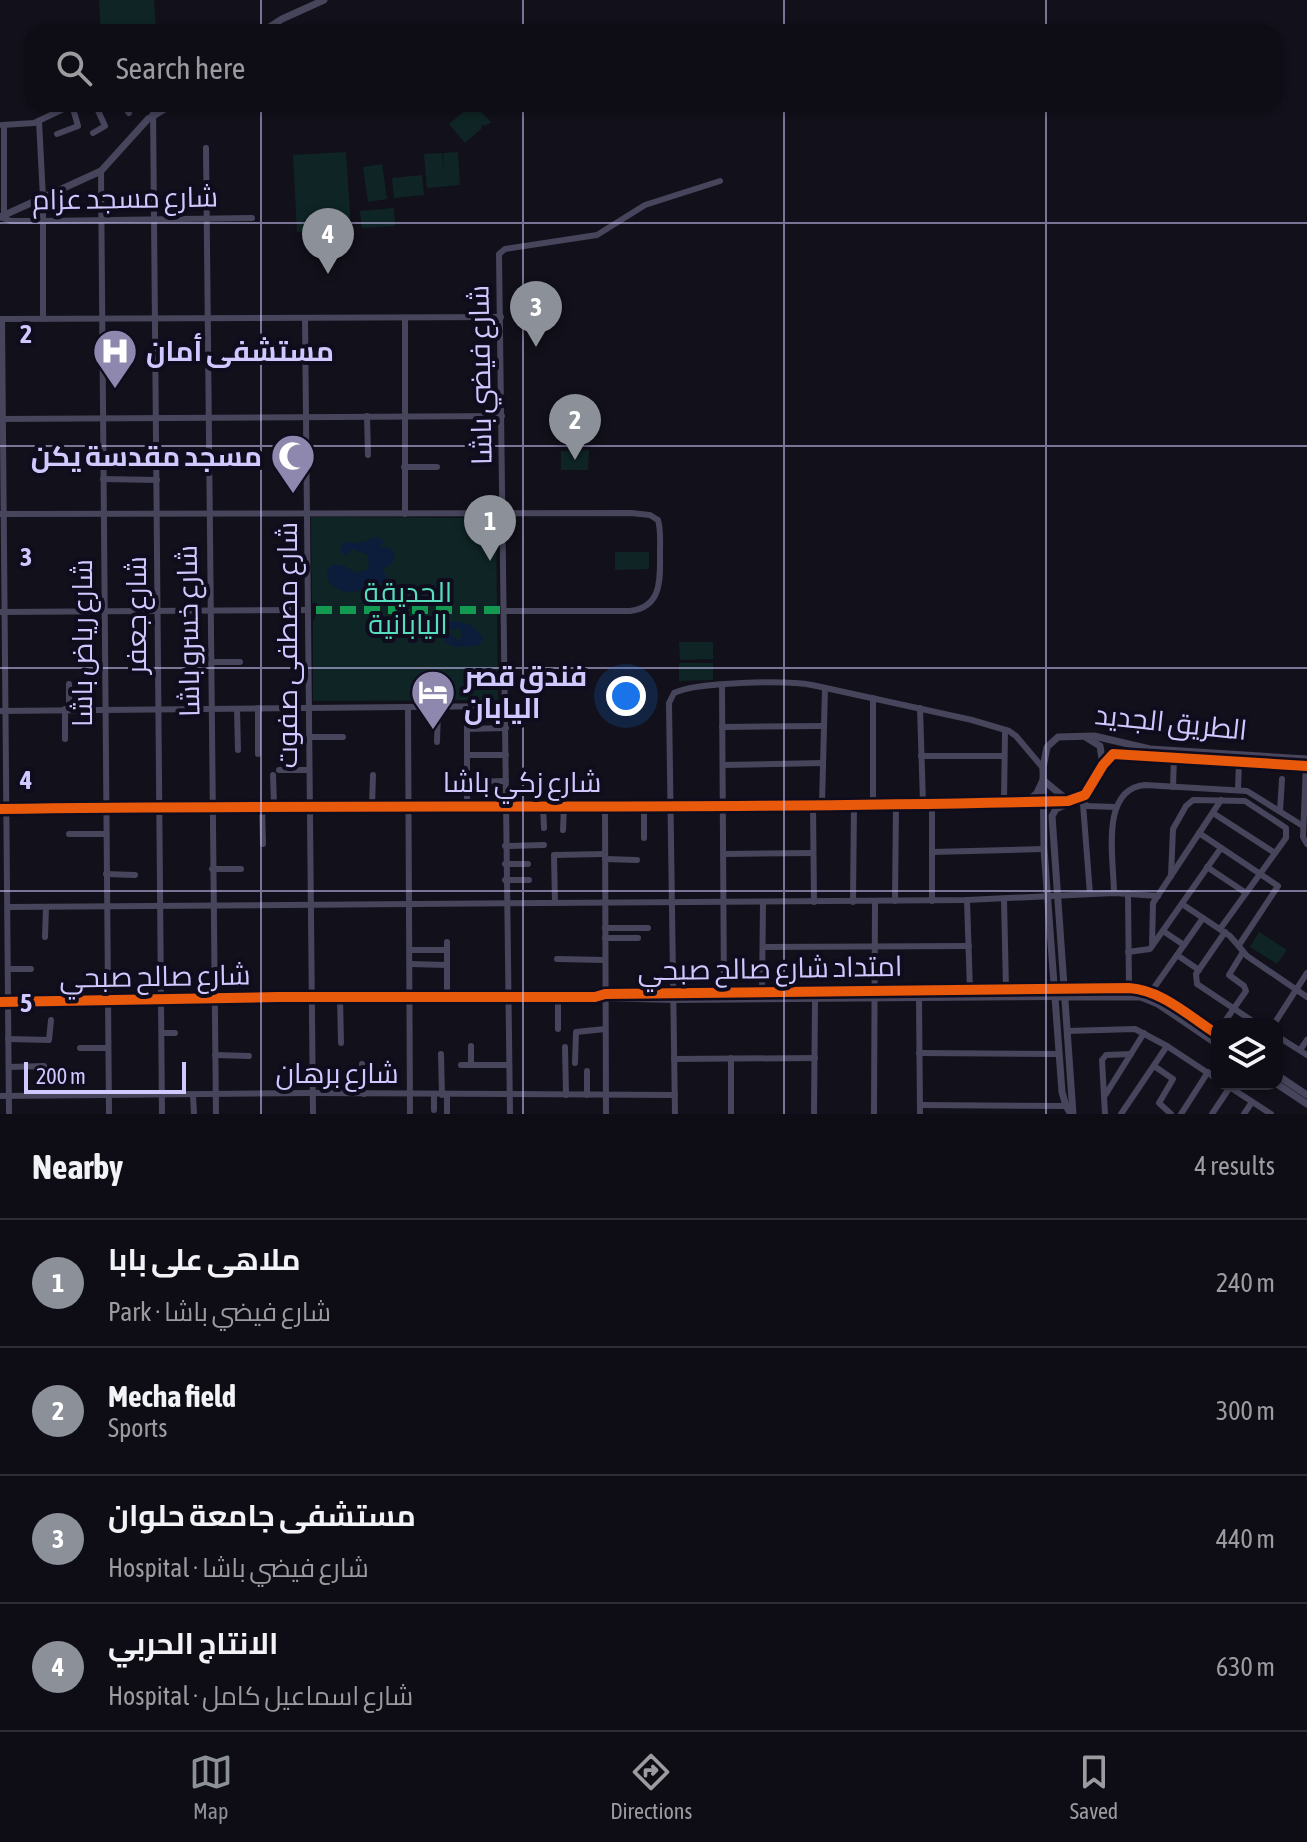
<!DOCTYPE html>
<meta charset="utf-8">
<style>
body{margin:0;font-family:"Asap Condensed",Cairo,sans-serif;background:#1c1a22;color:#f1f3f6}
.controls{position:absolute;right:24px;bottom:24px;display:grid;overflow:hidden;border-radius:16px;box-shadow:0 2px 6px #0004}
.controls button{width:72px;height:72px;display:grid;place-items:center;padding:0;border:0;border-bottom:2px solid #2e2c34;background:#0e0c14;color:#f1f3f6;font:40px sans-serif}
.scale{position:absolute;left:24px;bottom:20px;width:162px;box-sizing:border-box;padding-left:8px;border:4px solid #d0c9ff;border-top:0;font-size:22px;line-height:28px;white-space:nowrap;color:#d0c9ff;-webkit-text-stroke:6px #0f0c1e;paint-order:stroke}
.you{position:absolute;left:626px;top:696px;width:28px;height:28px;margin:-20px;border:6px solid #fff;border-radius:50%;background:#1a73e8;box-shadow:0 0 0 12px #1a73e833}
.badge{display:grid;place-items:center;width:52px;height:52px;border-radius:50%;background:#8c9099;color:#fff;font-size:26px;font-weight:700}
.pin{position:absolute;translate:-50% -66px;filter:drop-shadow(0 2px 4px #0008)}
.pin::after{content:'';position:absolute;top:42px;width:28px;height:24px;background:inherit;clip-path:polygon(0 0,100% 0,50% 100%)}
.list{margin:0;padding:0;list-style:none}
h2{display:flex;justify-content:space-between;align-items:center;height:104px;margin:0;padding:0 32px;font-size:34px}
h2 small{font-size:26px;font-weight:400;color:#9b9ba0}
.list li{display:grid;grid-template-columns:52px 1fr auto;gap:24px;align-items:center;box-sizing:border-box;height:128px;padding:0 32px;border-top:2px solid #2e2c34}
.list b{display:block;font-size:30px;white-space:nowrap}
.list p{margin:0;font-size:26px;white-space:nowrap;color:#9b9ba0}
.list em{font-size:26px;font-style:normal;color:#9b9ba0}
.icon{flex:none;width:44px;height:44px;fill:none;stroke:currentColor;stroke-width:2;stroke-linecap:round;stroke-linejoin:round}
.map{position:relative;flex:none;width:1307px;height:1114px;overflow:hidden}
.search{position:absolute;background:#0e0c14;box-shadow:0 2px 6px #0004;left:24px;right:24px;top:24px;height:88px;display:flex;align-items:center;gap:20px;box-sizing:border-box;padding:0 28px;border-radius:24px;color:#9b9ba0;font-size:30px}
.sheet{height:616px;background:#0e0c14}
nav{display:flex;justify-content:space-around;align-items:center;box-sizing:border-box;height:112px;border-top:2px solid #2e2c34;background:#0e0c14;font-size:22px;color:#9b9ba0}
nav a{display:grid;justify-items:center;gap:4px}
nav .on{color:#8c9099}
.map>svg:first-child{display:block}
.green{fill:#0f2525}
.water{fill:#0c1c3b}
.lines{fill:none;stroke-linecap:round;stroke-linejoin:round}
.minor{stroke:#46455b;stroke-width:6}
.tertiary{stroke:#46455b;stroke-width:7}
.quiet{stroke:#139951;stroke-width:8;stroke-dasharray:16 8;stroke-linecap:butt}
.cycleway-casing{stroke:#0f0c1e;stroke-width:15}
.cycleway{stroke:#e8590c;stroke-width:10}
.grid{fill:none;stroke:#d0c9ff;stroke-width:2;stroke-opacity:0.55}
.labels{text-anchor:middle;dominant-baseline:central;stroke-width:8;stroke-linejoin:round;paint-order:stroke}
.street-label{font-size:28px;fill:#d0c9ff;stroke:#0f0c1e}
.poi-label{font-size:28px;font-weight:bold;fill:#d0c9ff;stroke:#0f0c1e;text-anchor:start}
.park-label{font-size:28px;fill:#56debe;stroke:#0f0c1e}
.grid-label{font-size:26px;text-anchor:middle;font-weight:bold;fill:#d0c9ff;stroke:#0f0c1e;stroke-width:8;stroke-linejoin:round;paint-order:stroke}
</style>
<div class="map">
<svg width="1307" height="1114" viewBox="0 0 1307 1114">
<rect width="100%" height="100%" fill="#12101a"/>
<g class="green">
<path d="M99,0H154L156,29L101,32Z"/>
<path d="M473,104L491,122L485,126L483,124L481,129L465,143L449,124Z"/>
<path d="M346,152L351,228L297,232L293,155Z"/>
<path d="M458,152L460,185L427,188L424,154L442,153L444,173L443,153Z"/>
<path d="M382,164L387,199L368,202L363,167Z"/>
<path d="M422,175L424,195L394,198L392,178Z"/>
<path d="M394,208L395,226L362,228L360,211Z"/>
<path d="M589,450L588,470H561V451Z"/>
<path d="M311,517L496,518L498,700L313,701V621C318,614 317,612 317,603H312Z"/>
<path d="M615,552H649V569L615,570Z"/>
<path d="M679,642H713V659L680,660Z"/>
<path d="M679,663H713V680L679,681Z"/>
<path d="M1259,932L1287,950L1277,964L1250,947Z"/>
</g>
<g class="water">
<path d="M378,537L384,542L379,548L389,547L395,556L392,564L383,569L387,580L384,586L371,584C353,595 347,596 329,583L326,572L332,565H343L356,573L367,570L369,566L368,555L352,549L345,556L340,551L343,542L359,543Z"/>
<path d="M428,619C450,625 469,614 484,639L477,646L455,647L445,642L443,634L449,633L459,641L463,635L460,629L442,630L429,622L409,623Z"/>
</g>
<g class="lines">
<g class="minor">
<path d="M123,104L129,113"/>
<path d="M153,104L162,1114"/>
<path d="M39,121L43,198V319"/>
<path d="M2,125L34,123L74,104"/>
<path d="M4,125V215"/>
<path d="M93,133L105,126L95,104"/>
<path d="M57,134L78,126L72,105"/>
<path d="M206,148L216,1114"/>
<path d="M101,171L109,1114"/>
<path d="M0,217L11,221H43L252,218"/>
<path d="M1,319L501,317"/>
<path d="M2,319L9,1114"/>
<path d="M305,319L313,1114"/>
<path d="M367,416L368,455"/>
<path d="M0,419L502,416"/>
<path d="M404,467H437"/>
<path d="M103,479L157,480"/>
<path d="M0,514L631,513L650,515L658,520C661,530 660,541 660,551C660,578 663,607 630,611H505"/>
<path d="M405,514V319"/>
<path d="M0,612L308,610"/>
<path d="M210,662H240"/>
<path d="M69,684V709"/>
<path d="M722,686L724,992"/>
<path d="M873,698V804"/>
<path d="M467,707V805"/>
<path d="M258,708V754"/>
<path d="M408,708L410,1114"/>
<path d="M920,708L923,803"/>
<path d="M65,709V739"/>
<path d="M237,709L238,750"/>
<path d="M0,711L506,706"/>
<path d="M722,727L824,726"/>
<path d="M467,729L506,728"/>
<path d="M309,737H343"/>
<path d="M437,742L438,708"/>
<path d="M467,755H506"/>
<path d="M921,756H1004"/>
<path d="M723,765L823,763"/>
<path d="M1306,765L1303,837L1307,844"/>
<path d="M279,770H309"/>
<path d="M273,775L274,805"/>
<path d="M467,782L506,781"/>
<path d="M1173,787L1174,757"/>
<path d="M1238,790L1239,761"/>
<path d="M1004,802L1005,730"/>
<path d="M1080,802L1088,806L1115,807"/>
<path d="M822,804L825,688"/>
<path d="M1083,804L1090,894"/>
<path d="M813,805L814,902"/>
<path d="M262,806L263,844"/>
<path d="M372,806L373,775"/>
<path d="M543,806L544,828"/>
<path d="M605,806L606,1114"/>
<path d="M0,809L274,805L723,806L1043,802"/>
<path d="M1280,811L1282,779"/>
<path d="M1213,813L1275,853"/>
<path d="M563,830L564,806"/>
<path d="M1199,833L1278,886L1239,945"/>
<path d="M69,834H105"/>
<path d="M644,838V806"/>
<path d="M505,846L544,845"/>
<path d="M932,852L1044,849"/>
<path d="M724,854L813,853"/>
<path d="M605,859L637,860"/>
<path d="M505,864H528"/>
<path d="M1207,867L1246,893"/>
<path d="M212,869H241"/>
<path d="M106,874L135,875"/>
<path d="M1171,876L1173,829L1186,806L1193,800L1245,801L1286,828V838L1220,929"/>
<path d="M505,880H529"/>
<path d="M1114,893C1114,861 1099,789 1145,785L1247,791L1303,826"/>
<path d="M1128,893L1129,988"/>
<path d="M1004,899L1006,990"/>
<path d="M967,900L970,991"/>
<path d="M895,901L896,804"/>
<path d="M932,901V803"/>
<path d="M853,902L854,804"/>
<path d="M555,903L554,855L605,854"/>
<path d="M1182,904L1230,936L1247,956L1307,997"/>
<path d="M8,907L967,900L1114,893L1158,896"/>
<path d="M605,928H648"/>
<path d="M1163,931L1184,945"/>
<path d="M1225,932L1196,974L1197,984L1257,1024"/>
<path d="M45,937L46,907"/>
<path d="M605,938H638"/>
<path d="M1152,946L1153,903L1221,800"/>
<path d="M763,947L969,946"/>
<path d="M410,950H447"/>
<path d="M1128,952L1150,949L1221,848"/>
<path d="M1177,955L1199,970"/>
<path d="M557,959L605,960"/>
<path d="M410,964L447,965"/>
<path d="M9,969H31"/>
<path d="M762,992L763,902"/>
<path d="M1151,992L1203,918"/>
<path d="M340,997L341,1043"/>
<path d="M447,997V942"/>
<path d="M558,997V1029"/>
<path d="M598,998L674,1000L1054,997"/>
<path d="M919,999L920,1114"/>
<path d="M0,1002L277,997H595L605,994L1054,989"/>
<path d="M1223,1024L1246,991L1244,986L1229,975L1243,952"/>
<path d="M1274,1024L1307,973"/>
<path d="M1067,1031L1135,1029L1167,1046L1217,1079"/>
<path d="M162,1033H175"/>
<path d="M1277,1036L1307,1055"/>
<path d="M8,1039L49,1040L51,1020"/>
<path d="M471,1046V1065"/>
<path d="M565,1047L566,1095"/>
<path d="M80,1048H108"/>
<path d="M1300,1050L1307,1040"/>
<path d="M919,1053L1058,1054"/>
<path d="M441,1054L442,1095"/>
<path d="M215,1055L249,1056"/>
<path d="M731,1058V1114"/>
<path d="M674,1059L815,1058"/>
<path d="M575,1063L576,1032L605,1029"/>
<path d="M362,1064L364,1094"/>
<path d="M461,1065H509"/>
<path d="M1154,1066L1173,1079L1159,1103L1171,1114"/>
<path d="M9,1067L44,1066"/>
<path d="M587,1071V1095"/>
<path d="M1225,1084L1271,1114"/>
<path d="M193,1095L194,1114"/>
<path d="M434,1095V1110"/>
<path d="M447,1095V1114"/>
<path d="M0,1096L313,1093L675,1095"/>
<path d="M1104,1097L1144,1033"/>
<path d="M920,1105L1068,1106"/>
<path d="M510,1114L499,254L505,249L597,235L645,205L720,181"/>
<path d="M675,1114L669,703L674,693C696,682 786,680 812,685L972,720L1009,731L1016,736L1043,768"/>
<path d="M814,1114L815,1000"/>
<path d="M874,1114L875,901"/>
<path d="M1105,1114L1102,1060L1106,1055L1131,1054"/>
<path d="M1121,1114L1167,1046"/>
<path d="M1181,1114L1208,1072"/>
<path d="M1212,1114L1230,1087"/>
<path d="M1244,1114L1252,1102"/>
</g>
<g class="tertiary">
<path d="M262,32L282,19L324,0"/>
<path d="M0,217L101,171L148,119L173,104"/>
<path d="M1087,738L1100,746L1103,765"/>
<path d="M1072,801L1056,809L1052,816L1073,1114"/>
<path d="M1027,802L1037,793L1043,780L1066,799"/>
<path d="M1043,802C1054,801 1066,803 1076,800C1095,794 1097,766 1113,754L1307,766"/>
<path d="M1060,989H1141L1159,996L1217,1034"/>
<path d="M1060,997H1141L1158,1004L1217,1044"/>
<path d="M1277,1075L1307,1095"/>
<path d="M1277,1084L1307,1104"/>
<path d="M1071,1114L1066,1106L1062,1092L1044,849L1043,768L1047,747L1058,737L1094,736L1150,749L1307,759"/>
</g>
<path class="quiet" d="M316,610H505"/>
<g class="cycleway-casing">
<g id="cycleway">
<path d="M0,809C356,804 712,810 1068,801L1085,795L1103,765L1113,754L1307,766"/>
<path d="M0,1002L277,997H595L605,994L1129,988C1162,990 1190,1017 1217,1034"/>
</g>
</g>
<use href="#cycleway" class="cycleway"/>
</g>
<path class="grid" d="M261,0V32M523,0V32M784,0V32M1046,0V32M261,104V1114M523,104V1114M784,104V1114M1046,104V1114M0,223H1307M0,446H1307M0,668H1307M0,891H1307"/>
<defs>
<g id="hospital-pin" transform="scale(2.3)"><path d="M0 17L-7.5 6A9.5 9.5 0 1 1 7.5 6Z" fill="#8e88af" stroke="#0f0c1e"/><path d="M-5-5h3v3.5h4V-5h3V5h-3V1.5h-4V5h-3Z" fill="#fff"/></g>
<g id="mosque-pin" transform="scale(2.3)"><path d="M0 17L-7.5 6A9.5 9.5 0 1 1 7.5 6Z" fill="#8e88af" stroke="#0f0c1e"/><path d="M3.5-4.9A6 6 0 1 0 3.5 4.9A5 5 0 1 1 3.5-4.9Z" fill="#fff"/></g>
<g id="hotel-pin" transform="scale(2.3)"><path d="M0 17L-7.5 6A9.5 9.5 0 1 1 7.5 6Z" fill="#8e88af" stroke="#0f0c1e"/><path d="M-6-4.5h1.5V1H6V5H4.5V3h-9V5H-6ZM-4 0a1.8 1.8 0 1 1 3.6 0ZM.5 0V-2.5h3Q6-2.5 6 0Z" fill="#fff"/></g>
</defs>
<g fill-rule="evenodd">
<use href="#hospital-pin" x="115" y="351"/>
<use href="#mosque-pin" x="293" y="456"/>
<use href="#hotel-pin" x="433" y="692"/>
</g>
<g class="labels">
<g class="street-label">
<text transform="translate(125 198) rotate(-1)">شارع مسجد عزام</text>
<text transform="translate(480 375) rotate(-91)">شارع فيضي باشا</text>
<text transform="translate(136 615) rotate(-90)">شارع جعفر</text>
<text transform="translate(188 631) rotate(-91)">شارع خسرو باشا</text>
<text transform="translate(82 643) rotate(-90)">شارع رياض باشا</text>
<text transform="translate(287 645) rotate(-90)">شارع مصطفى صفوت</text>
<text transform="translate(1171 722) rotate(6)">الطريق الجديد</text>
<text x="522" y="782">شارع زكي باشا</text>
<text transform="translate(770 968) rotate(-1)">امتداد شارع صالح صبحي</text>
<text transform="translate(155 976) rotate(-1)">شارع صالح صبحي</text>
<text x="337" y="1073">شارع برهان</text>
</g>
<g class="poi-label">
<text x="146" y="351">مستشفى أمان</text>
<text x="262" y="456" text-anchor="end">مسجد مقدسة يكن</text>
<text x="464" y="676">فندق قصر<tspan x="464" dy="32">اليابان</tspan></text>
</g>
<g class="park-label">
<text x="408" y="592">الحديقة<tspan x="408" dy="32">اليابانية</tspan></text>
</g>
</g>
<g class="grid-label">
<text x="26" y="343">2</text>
<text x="26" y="566">3</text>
<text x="26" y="789">4</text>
<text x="26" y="1012">5</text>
</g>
</svg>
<div class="controls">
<button><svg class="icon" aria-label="layers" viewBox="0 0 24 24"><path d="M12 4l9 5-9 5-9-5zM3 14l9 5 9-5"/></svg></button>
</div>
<div class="scale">200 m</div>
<div class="you"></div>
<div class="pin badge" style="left:490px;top:561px">1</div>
<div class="pin badge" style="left:575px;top:460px">2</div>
<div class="pin badge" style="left:536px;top:347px">3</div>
<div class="pin badge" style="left:328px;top:274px">4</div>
<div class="search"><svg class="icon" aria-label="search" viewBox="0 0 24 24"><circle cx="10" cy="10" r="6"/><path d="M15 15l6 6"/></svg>Search here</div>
</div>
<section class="sheet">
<h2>Nearby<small>4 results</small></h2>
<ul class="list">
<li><span class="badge">1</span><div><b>ملاهى على بابا</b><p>Park · شارع فيضي باشا</p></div><em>240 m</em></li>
<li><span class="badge">2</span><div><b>Mecha field</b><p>Sports</p></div><em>300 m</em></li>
<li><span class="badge">3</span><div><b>مستشفى جامعة حلوان</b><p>Hospital · شارع فيضي باشا</p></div><em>440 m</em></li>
<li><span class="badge">4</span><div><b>الانتاج الحربي</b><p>Hospital · شارع اسماعيل كامل</p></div><em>630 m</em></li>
</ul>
</section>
<nav>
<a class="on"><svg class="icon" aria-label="map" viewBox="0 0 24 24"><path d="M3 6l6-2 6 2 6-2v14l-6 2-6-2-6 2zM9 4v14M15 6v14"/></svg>Map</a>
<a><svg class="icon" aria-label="directions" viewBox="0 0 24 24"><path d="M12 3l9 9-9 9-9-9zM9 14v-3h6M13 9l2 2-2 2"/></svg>Directions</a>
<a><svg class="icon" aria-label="saved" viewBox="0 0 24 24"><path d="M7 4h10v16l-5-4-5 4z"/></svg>Saved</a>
</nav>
